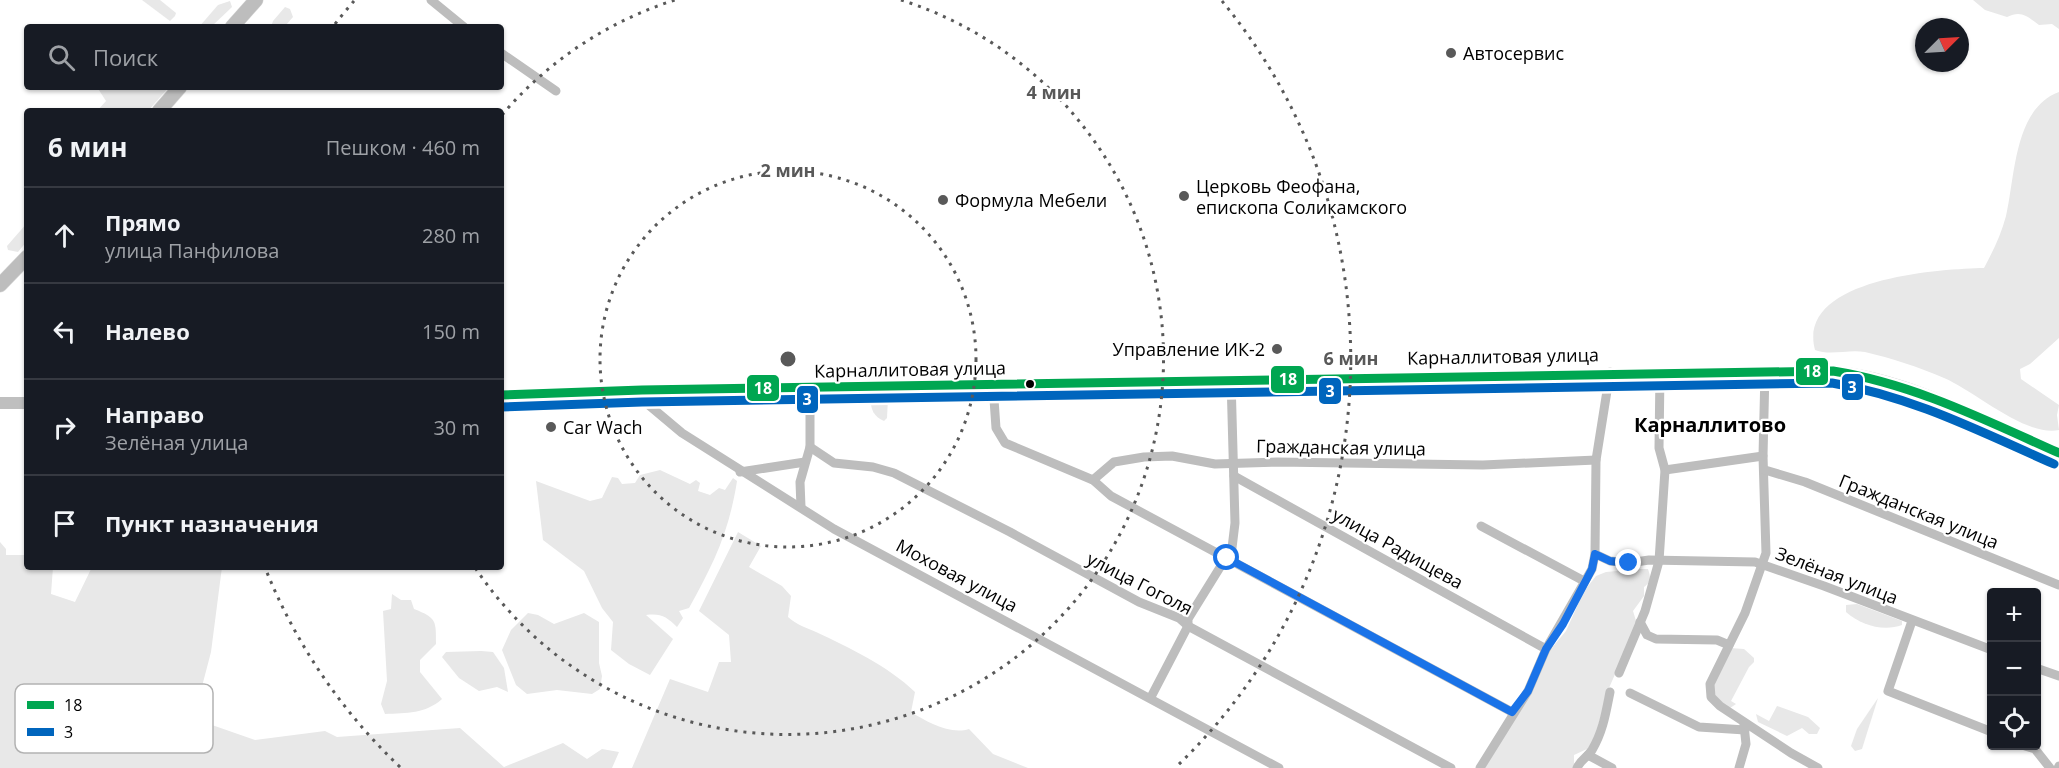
<!DOCTYPE html>
<html lang="ru">
<meta charset="utf-8">
<style>
body{margin:0;font-family:"Open Sans",sans-serif;background:#20242c;color:#f1f3f6}
.controls{position:absolute;right:18px;bottom:18px;display:grid;overflow:hidden;border-radius:6px;box-shadow:0 2px 4px #0004}
.controls button{width:54px;height:54px;display:grid;place-items:center;padding:0;border:0;border-bottom:2px solid #363941;background:#171b24;color:#f1f3f6;font:30px sans-serif}
.compass{position:absolute;left:1915px;top:18px;width:54px;height:54px;border-radius:50%;background:#171b24;box-shadow:0 2px 4px #0004;rotate:66deg}
.stop{position:absolute;width:18px;height:18px;margin:-14px;border:4px solid #1a73e8;border-radius:50%;background:#fff}
.stop.end{background:#1a73e8;border-color:#fff;box-shadow:0 2px 6px #0008}
.list{margin:0;padding:0;list-style:none}
h2{display:flex;justify-content:space-between;align-items:center;height:78px;margin:0;padding:0 24px;font-size:26px}
h2 small{font-size:20px;font-weight:400;color:#9ea1a6}
.list li{display:grid;grid-template-columns:39px 1fr auto;gap:18px;align-items:center;box-sizing:border-box;height:96px;padding:0 24px;border-top:2px solid #363941}
.list b{display:block;font-size:22px;white-space:nowrap}
.list p{margin:0;font-size:20px;white-space:nowrap;color:#9ea1a6}
.list em{font-size:20px;font-style:normal;color:#9ea1a6}
.icon{flex:none;width:33px;height:33px;fill:none;stroke:currentColor;stroke-width:2;stroke-linecap:round;stroke-linejoin:round}
.map{position:relative;flex:none;width:2059px;height:768px;overflow:hidden}
.search{position:absolute;background:#171b24;box-shadow:0 2px 4px #0004;left:24px;top:24px;width:480px;height:66px;display:flex;align-items:center;gap:15px;box-sizing:border-box;padding:0 21px;border-radius:6px;color:#9ea1a6;font-size:22px}
.panel{position:absolute;background:#171b24;box-shadow:0 2px 4px #0004;left:24px;top:108px;width:480px;height:462px;border-radius:6px}
.map>svg:first-child{display:block}
.green{fill:#e8e8e8}
.lines{fill:none;stroke-linecap:round;stroke-linejoin:round}
.primary-casing{stroke:#dbdbdb;stroke-width:15}
.street{stroke:#bdbdbd;stroke-width:9}
.secondary{stroke:#bfbfbf;stroke-width:12}
.primary{stroke:#bdbdbd;stroke-width:14}
.bus-1-casing{stroke:#fff;stroke-width:14}
.bus-2-casing{stroke:#fff;stroke-width:14}
.bus-1{stroke:#00a651;stroke-width:9}
.bus-2{stroke:#0065bd;stroke-width:9}
.route{stroke:#1a73e8;stroke-width:8}
.ring{fill:none;stroke:#595959;stroke-width:3;stroke-dasharray:3 6}
.poi-dot{fill:#595959;stroke:#fff;stroke-width:2}
.bus-dot{fill:#000;stroke:#fff;stroke-width:2}
.labels{text-anchor:middle;dominant-baseline:central;stroke-width:4.5;stroke-linejoin:round;paint-order:stroke}
.poi-label{font-size:18px;fill:#000;stroke:#fff;text-anchor:start}
.street-label{font-size:18px;fill:#000;stroke:#fff}
.neighbourhood-label{font-size:20px;font-weight:bold;fill:#000;stroke:#fff}
.key{fill:#fff;stroke:#b2b2b2;stroke-width:1.5}
.key-label{font-size:16px;fill:#000}
.centre{fill:#595959;stroke:#fff;stroke-width:3}
.ring-label{font-size:18px;text-anchor:middle;font-weight:bold;fill:#595959;stroke:#fff;stroke-width:4.5;stroke-linejoin:round;paint-order:stroke}
.line-badge{stroke:#fff;stroke-width:2}
.badge-label{font-size:16px;text-anchor:middle;font-weight:bold;fill:#fff}
</style>
<div class="map">
<svg width="2059" height="768" viewBox="0 0 2059 768">
<rect width="100%" height="100%" fill="#fff"/>
<g class="green">
<path d="M142,0H160L176,13L175,16L170,21Z"/>
<path d="M1973,0H2059V29L2052,24L2039,25C2027,16 2021,10 2007,17L1985,10Z"/>
<path d="M230,1L232,7L211,27H199L218,5Z"/>
<path d="M285,7L290,9L293,17L286,25L288,27H271L273,21Z"/>
<path d="M97,87H169L148,111H97L106,101Z"/>
<path d="M2059,92V338L2030,364L2020,369L2021,379L2059,405L2057,415L2059,430C2025,437 1975,391 1944,378C1919,367 1891,358 1865,352C1848,349 1831,356 1815,350C1796,278 1939,269 1984,268C1993,251 2001,235 2006,216C2015,178 2014,108 2059,92Z"/>
<path d="M27,223V241L18,252L8,250L7,246Z"/>
<path d="M871,398H888L887,418L884,421C874,417 870,409 871,398Z"/>
<path d="M660,470L690,484L696,480L700,483L698,491L710,495L719,488L725,490L733,478L737,481C729,532 714,563 689,608L679,611L683,618L677,627C667,617 661,613 646,615L673,639L650,675L629,664L611,650L613,622L602,608L584,571L543,540L536,481L590,501L602,498L612,477L618,478L622,484L635,483L640,475Z"/>
<path d="M738,532L761,546L749,567L782,586L791,596L788,617C797,625 805,627 816,632C850,648 888,666 915,692L911,712C927,722 950,735 969,729L993,754L1028,768H632L670,679L708,692L719,662H731L729,635L699,611Z"/>
<path d="M0,542L6,549V555H27V567H53L51,594L75,602L92,567H222L211,652L200,694L189,707L186,739L192,741L212,725L255,740L325,731L337,737L460,728L504,767L563,743L587,759L602,749L619,752L612,768H0Z"/>
<path d="M1640,569H1648C1651,578 1651,582 1644,587V596L1633,611L1637,624L1609,688L1594,740L1587,749L1574,755V768H1485L1550,650L1566,631L1584,591L1596,576L1606,572Z"/>
<path d="M392,594L401,600H411L414,609C437,618 436,621 436,644L420,660V672L442,699C425,714 407,713 385,714L381,704L387,681L383,611L391,609Z"/>
<path d="M1857,604L1902,621V625C1883,632 1861,625 1846,612V605Z"/>
<path d="M528,613L538,615L554,624L584,613L599,622V663L602,676L600,689L592,694L557,690L527,694L516,685L502,650L511,630Z"/>
<path d="M1730,648L1744,649L1754,658V662L1749,667L1731,701L1736,704L1730,708L1714,698L1712,689Z"/>
<path d="M481,651L493,652L504,668L508,692L497,687L479,691L459,678L442,657L446,652Z"/>
<path d="M1878,698L1862,749L1855,751L1851,746L1857,729Z"/>
<path d="M1777,706L1808,717L1820,728L1817,734H1809L1802,728L1787,736L1758,722L1756,714L1769,721Z"/>
</g>
<g class="lines">
<g class="primary-casing">
<g id="primary">
<path d="M232,27L256,0"/>
<path d="M159,111L180,87"/>
<path d="M0,285L27,257"/>
</g>
</g>
<g class="street">
<path d="M431,0L464,27"/>
<path d="M501,53L556,91"/>
<path d="M1765,371L1763,456L1766,553L1745,613L1710,684L1711,697L1720,706L1791,753L1818,768"/>
<path d="M993,385L996,428L1005,443L1093,480L1111,496L1512,712"/>
<path d="M632,391L682,433L834,529L1279,768"/>
<path d="M810,447L834,463L873,467L894,473L1010,532L1139,602L1179,618L1188,626L1451,768"/>
<path d="M1665,470L1763,456"/>
<path d="M1765,470L1805,482L2059,585"/>
<path d="M740,472L805,462"/>
<path d="M1234,476L1546,649"/>
<path d="M1093,480L1114,462L1144,457L1172,456L1215,464L1277,462L1483,465L1596,460"/>
<path d="M801,507L800,482L810,447V389"/>
<path d="M1481,526L1584,581"/>
<path d="M1595,554L1610,561L1629,563L1649,560L1755,562L1824,586L1992,650"/>
<path d="M1912,621L1888,691L1992,732"/>
<path d="M1640,622L1647,635L1656,639L1717,640L1729,645"/>
<path d="M2036,668L2059,676"/>
<path d="M1619,673L1645,611L1659,561L1665,470L1659,448L1660,372"/>
<path d="M1630,693L1699,727L1745,730"/>
<path d="M1151,697L1188,626V619L1232,548L1235,523L1231,379"/>
<path d="M2025,746L2035,749L2050,768"/>
<path d="M1588,755L1612,768"/>
<path d="M1480,768L1528,691L1546,649L1592,569L1595,554L1596,460L1610,372"/>
<path d="M1577,768C1581,759 1587,758 1592,750C1603,732 1606,712 1610,692"/>
<path d="M1739,768L1746,744L1744,725"/>
<path d="M2058,768L2059,766"/>
</g>
<g class="secondary">
<path d="M501,395C555,394 608,390 662,390C1052,386 1442,375 1833,371C1912,380 1986,422 2059,453"/>
<path d="M0,403H27"/>
</g>
<use href="#primary" class="primary"/>
<g class="bus-1-casing">
<path id="bus-1" d="M501,395L642,390L1833,371C1914,384 1985,420 2059,453"/>
</g>
<g class="bus-2-casing">
<path id="bus-2" d="M501,407L642,402L1832,383C1911,396 1981,432 2054,464"/>
</g>
<use href="#bus-1" class="bus-1"/>
<use href="#bus-2" class="bus-2"/>
</g>
<g class="lines">
<path class="route" d="M1227,558L1512,712L1528,691L1546,649L1563,624L1592,569L1595,554L1610,561L1629,563"/>
</g>
<g class="ring">
<circle cx="788" cy="359" r="188"/>
<path d="M502 115A376 376 0 0 1 675 0M901 0A376 376 0 1 1 476 569"/>
<path d="M400 767A563 563 0 0 1 266 570M335 24A563 563 0 0 1 354 1M1222 1A563 563 0 0 1 1176 767"/>
</g>
<g class="poi-dot">
<circle cx="1451" cy="53" r="6"/>
<circle cx="1184" cy="196" r="6"/>
<circle cx="943" cy="200" r="6"/>
<circle cx="1277" cy="349" r="6"/>
<circle cx="551" cy="427" r="6"/>
</g>
<circle class="bus-dot" cx="1030" cy="384" r="5"/>
<g class="labels">
<g class="poi-label">
<text x="1463" y="53">Автосервис</text>
<text x="1196" y="186">Церковь Феофана,<tspan x="1196" dy="21">епископа Соликамского</tspan></text>
<text x="955" y="200">Формула Мебели</text>
<text x="1265" y="349" text-anchor="end">Управление ИК-2</text>
<text x="563" y="427">Car Wach</text>
</g>
<g class="street-label">
<text transform="translate(1503 356) rotate(-1)">Карналлитовая улица</text>
<text transform="translate(910 369) rotate(-1)">Карналлитовая улица</text>
<text transform="translate(1341 447) rotate(1)">Гражданская улица</text>
<text transform="translate(1919 511) rotate(22)">Гражданская улица</text>
<text transform="translate(1398 548) rotate(29)">улица Радищева</text>
<text transform="translate(957 575) rotate(28)">Моховая улица</text>
<text transform="translate(1837 575) rotate(21)">Зелёная улица</text>
<text transform="translate(1140 583) rotate(27)">улица Гоголя</text>
</g>
<g class="neighbourhood-label">
<text x="1710" y="424">Карналлитово</text>
</g>
</g>
<rect x="15" y="684" width="198" height="69" rx="9" class="key"/>
<rect x="27" y="701" width="27" height="8" fill="#00a651"/>
<rect x="27" y="728" width="27" height="8" fill="#0065bd"/>
<g class="key-label">
<text x="64" y="711">18</text>
<text x="64" y="738">3</text>
</g>
<circle cx="788" cy="359" r="9" class="centre"/>
<g class="ring-label">
<text x="1054" y="99">4 мин</text>
<text x="788" y="177">2 мин</text>
<text x="1351" y="365">6 мин</text>
</g>
<g class="line-badge">
<rect x="1795" y="357" width="34" height="29" rx="6" fill="#00a651"/>
<rect x="1270" y="365" width="35" height="29" rx="6" fill="#00a651"/>
<rect x="1841" y="373" width="23" height="28" rx="6" fill="#0065bd"/>
<rect x="746" y="374" width="34" height="28" rx="6" fill="#00a651"/>
<rect x="1318" y="377" width="24" height="28" rx="6" fill="#0065bd"/>
<rect x="796" y="385" width="23" height="29" rx="6" fill="#0065bd"/>
</g>
<g class="badge-label">
<text x="1812" y="377">18</text>
<text x="1288" y="385">18</text>
<text x="1852" y="393">3</text>
<text x="763" y="394">18</text>
<text x="1330" y="397">3</text>
<text x="807" y="405">3</text>
</g>
</svg>
<div class="controls">
<button>+</button>
<button>−</button>
<button><svg class="icon" aria-label="locate" viewBox="0 0 24 24"><circle cx="12" cy="12" r="6"/><path d="M12 2v4M12 18v4M2 12h4M18 12h4"/></svg></button>
</div>
<svg class="compass" viewBox="-18 -18 36 36"><path d="M0-13l5 13h-10z" fill="#e53935"/><path d="M0 13l5-13h-10z" fill="#9ea1a6"/></svg>
<div class="stop" style="left:1227px;top:558px"></div>
<div class="stop end" style="left:1629px;top:563px"></div>
<div class="search"><svg class="icon" aria-label="search" viewBox="0 0 24 24"><circle cx="10" cy="10" r="6"/><path d="M15 15l6 6"/></svg>Поиск</div>
<section class="panel">
<h2>6 мин<small>Пешком · 460 m</small></h2>
<ul class="list">
<li><svg class="icon" aria-label="ahead" viewBox="0 0 24 24"><path d="M12 20V5M6 11l6-6 6 6"/></svg><div><b>Прямо</b><p>улица Панфилова</p></div><em>280 m</em></li>
<li><svg class="icon" aria-label="left" viewBox="0 0 24 24"><path d="M17 20v-9H6M10 6l-5 5 5 5"/></svg><div><b>Налево</b></div><em>150 m</em></li>
<li><svg class="icon" aria-label="right" viewBox="0 0 24 24"><path d="M7 20v-9h11M14 6l5 5-5 5"/></svg><div><b>Направо</b><p>Зелёная улица</p></div><em>30 m</em></li>
<li><svg class="icon" aria-label="arrive" viewBox="0 0 24 24"><path d="M6 21V4h12l-3 4 3 4H6"/></svg><div><b>Пункт назначения</b></div></li>
</ul>
</section>
</div>
